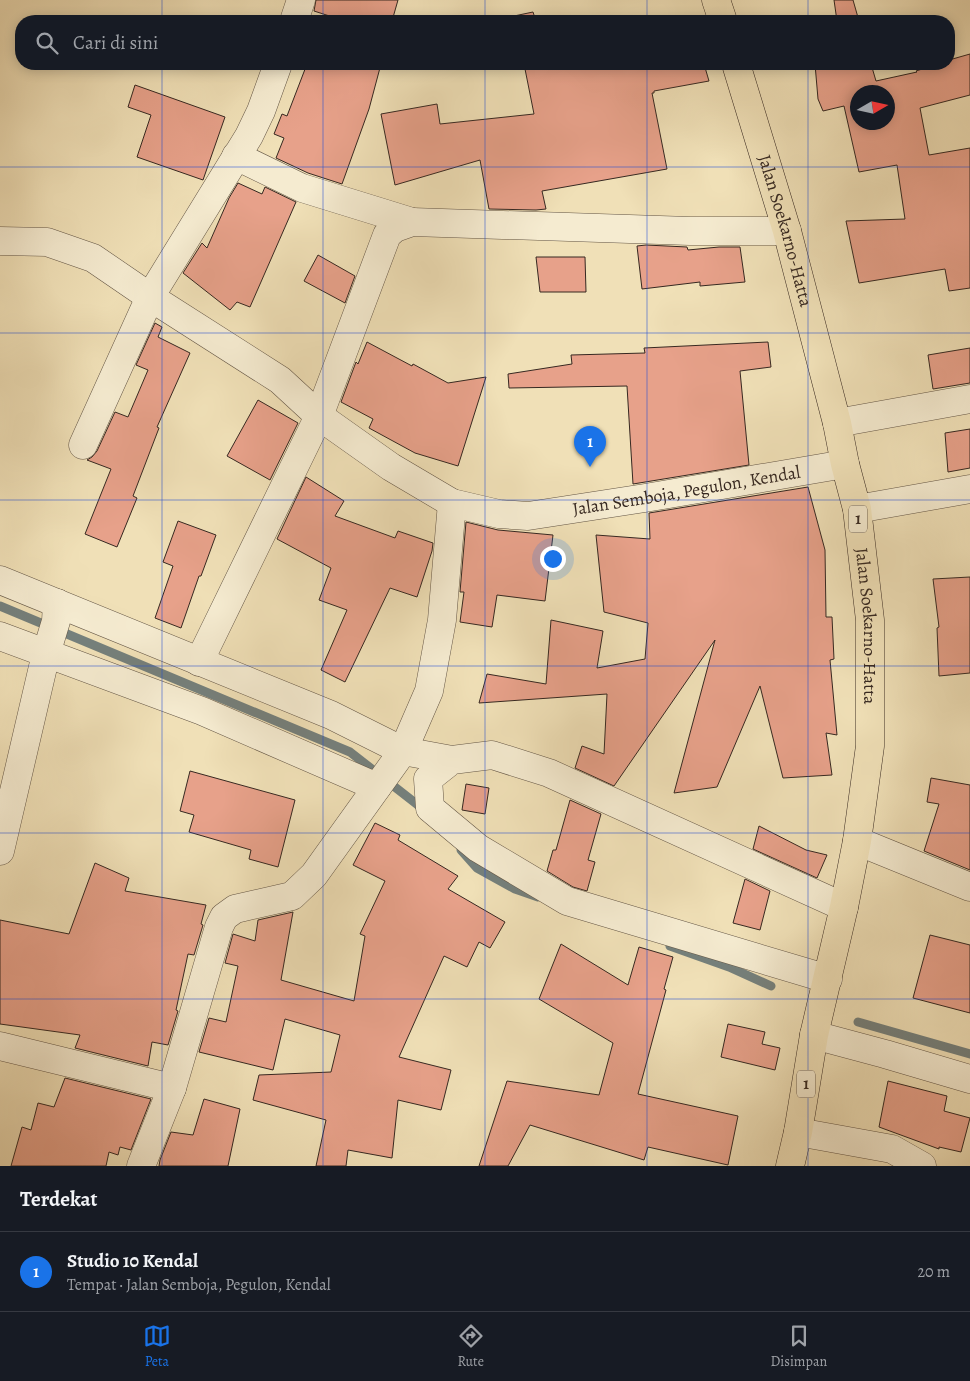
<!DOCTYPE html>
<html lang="id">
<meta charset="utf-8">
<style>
body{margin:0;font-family:Alegreya,serif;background:#20242c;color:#f1f3f6}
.compass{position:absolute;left:850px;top:85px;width:45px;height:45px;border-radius:50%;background:#171b24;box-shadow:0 2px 12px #0003;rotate:81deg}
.you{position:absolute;left:552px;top:558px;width:18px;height:18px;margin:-12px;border:4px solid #fff;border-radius:50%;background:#1a73e8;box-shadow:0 0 0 8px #1a73e833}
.badge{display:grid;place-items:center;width:32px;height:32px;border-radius:50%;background:#1a73e8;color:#fff;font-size:16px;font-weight:700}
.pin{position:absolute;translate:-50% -41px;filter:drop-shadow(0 1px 2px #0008)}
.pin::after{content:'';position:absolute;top:26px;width:18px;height:15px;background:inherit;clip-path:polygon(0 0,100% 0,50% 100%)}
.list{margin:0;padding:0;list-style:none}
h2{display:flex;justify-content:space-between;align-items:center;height:65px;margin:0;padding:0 20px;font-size:21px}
h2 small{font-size:16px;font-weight:400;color:#9ea1a6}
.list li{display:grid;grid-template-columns:32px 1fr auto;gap:15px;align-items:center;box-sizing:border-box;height:80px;padding:0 20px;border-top:1px solid #363941}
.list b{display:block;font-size:19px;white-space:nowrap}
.list p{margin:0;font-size:16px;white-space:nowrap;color:#9ea1a6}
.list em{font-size:16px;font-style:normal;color:#9ea1a6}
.icon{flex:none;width:28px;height:28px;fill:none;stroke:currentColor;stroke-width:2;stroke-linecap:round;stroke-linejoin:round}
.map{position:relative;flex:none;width:970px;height:1166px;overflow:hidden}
.search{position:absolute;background:#171b24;box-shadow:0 2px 12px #0003;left:15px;right:15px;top:15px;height:55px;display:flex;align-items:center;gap:12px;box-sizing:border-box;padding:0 18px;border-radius:20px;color:#9ea1a6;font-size:19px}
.sheet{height:145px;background:#171b24}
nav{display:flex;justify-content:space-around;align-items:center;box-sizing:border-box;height:70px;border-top:1px solid #363941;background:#171b24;font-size:14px;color:#9ea1a6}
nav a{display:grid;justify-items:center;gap:2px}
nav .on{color:#1a73e8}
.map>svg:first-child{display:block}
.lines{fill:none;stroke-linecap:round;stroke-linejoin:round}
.stream{stroke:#75807c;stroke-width:9}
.building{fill:#e7a18a;stroke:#362821;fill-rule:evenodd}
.minor-casing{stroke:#645646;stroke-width:29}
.highway-casing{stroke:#362821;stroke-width:29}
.minor{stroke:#f5ebd0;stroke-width:28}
.highway{stroke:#f0e0b7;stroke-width:28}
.grid{fill:none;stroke:#1d4ed8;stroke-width:1;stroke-opacity:0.55}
.labels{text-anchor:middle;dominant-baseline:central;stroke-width:4;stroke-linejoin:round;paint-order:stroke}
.shield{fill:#f5ebd0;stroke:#6f6256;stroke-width:1}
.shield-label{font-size:16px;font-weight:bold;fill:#362821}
.street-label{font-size:18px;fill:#362821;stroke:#f5ebd0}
</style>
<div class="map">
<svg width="970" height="1166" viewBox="0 0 970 1166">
<rect width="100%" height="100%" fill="#f0e0b7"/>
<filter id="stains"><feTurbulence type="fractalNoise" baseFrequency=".004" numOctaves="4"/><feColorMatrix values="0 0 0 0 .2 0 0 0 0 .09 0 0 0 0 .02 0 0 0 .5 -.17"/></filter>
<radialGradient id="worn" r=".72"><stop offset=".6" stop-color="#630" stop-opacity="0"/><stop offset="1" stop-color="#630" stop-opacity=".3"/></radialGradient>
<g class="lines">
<g class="stream">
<path d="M0,606L350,752L423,809"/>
<path d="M461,850L477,868L515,889L538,897"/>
<path d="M670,946L729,967L771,986"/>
<path d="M858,1022L970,1054"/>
</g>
</g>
<g class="building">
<path d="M316,0H398L392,21H345L314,11Z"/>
<path d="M834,0H853L859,21H837Z"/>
<path d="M533,12L536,21H515L514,16Z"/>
<path d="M970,54V95L920,108L929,155L970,148V288L949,291L945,269L859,283L846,221L905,219L897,165L859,172L844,106L823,111L818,99L815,64H871L876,81L917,72L916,71L938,64H949V60ZM858,92H888V122H858Z"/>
<path d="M307,64H381L369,109L342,184L308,173L276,158L284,138L274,134L282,114L287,116Z"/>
<path d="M524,64H704L709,81L654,91V93H652L667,169L542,191L546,209L536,210L489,209L480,160L395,185L381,114L437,104L440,124L534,114Z"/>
<path d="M135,85L225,117L203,180L137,157L151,115L128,107Z"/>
<path d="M238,183L262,194L265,187L296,202L250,307L237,302L230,310L183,273L202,243L207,248L229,198Z"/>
<path d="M646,245L687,247L688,250L719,247H740L745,282L700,286V282L642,289L637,246Z"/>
<path d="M318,255L355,276L345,303L304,281Z"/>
<path d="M536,257H585L586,292H540Z"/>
<path d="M155,323L162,327L158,337L190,353L157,427L159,428L133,496L137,498L117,547L85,534L111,469L87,460L92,457L97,451L115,412L128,417L148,370L136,365Z"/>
<path d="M367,342L412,366L413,364L448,383L486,377L458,466L415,453L369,428L373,419L341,402L356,362L358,364Z"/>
<path d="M768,342L771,367L740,371L749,465L633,484L627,386L509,388L508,374L572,364L571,355L645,353L644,348Z"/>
<path d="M970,348V383L933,389L928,355Z"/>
<path d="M258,400L298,423L270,480L227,456Z"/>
<path d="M970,429V468L948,472L945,433Z"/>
<path d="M306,477L344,501L335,516L395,538L398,531L433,543L432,551L417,597L390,588L345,682L321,670L347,610L319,600L331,568L277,539Z"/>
<path d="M808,487L825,550L826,617H832L834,659L830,660L837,735L826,733L832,775L783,778L760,686L717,787L674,793L715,640L614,786L575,768L582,746L604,754L607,694L479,703L487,674L546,684L551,620L603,631L597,668L645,659L648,623L604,612L596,535L650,539L649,513Z"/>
<path d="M178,521L216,535L201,576H199L181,628L155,618L173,566L163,562Z"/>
<path d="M466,522L498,530L553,535L545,601L497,595L492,627L460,622L464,592H460Z"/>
<path d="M970,577V673L939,676L937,628L939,627L933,579Z"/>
<path d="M190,771L295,800L278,867L249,859L251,850L189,832L194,815L180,811Z"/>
<path d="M931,778L970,785V870L924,851L939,804L927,802Z"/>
<path d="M466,784L489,788L485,814L462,810Z"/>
<path d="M570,800L601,814L588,860L595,862L587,891L573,887L547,871L553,850H556Z"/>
<path d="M375,823L400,835L398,840L458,876L448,889L505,922L490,948L479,942L467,967L444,956L399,1057L451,1070L441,1110L398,1100L392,1158L348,1150L346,1166H316L326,1120L253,1100L259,1075L331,1072L340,1035L285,1019L273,1070L199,1052L209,1018L226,1022L238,966L225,963L233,934L255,941L258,920L293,912L281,980L354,1001L365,936L360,934L385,881L353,865Z"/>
<path d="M759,826L806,850L827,855L817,878L753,849Z"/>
<path d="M95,863L129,878L125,891L206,905L201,924L203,925L194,955L188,954L176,1010L178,1011L168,1045L152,1042L148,1066L75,1048L80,1035L0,1024V920L69,934Z"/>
<path d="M745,879L770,891L760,930L733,923Z"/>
<path d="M930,935L970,945V1013L913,998Z"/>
<path d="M561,944L628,985L639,947L673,957L664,989L666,990L638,1094L738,1116L728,1165L648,1147L644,1160L530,1125L508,1166H479L507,1081L599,1095L613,1043L539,999Z"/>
<path d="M728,1024L765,1032L762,1044L780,1048L775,1070L721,1057Z"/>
<path d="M65,1078L151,1099L131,1150L120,1147L118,1155L109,1152L106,1166H11L22,1127L31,1130L38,1103L54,1107Z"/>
<path d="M888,1081L947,1096L944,1111L970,1118L961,1152L939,1147V1149L879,1127Z"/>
<path d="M204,1099L240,1109L228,1166H159L160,1160L171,1132L193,1135Z"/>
</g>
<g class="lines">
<g class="minor-casing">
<g id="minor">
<path d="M294,21L301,0"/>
<path d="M236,156L302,188L412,222"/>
<path id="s1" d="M0,241L47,242L93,258L150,297L280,380L319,416L391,467L452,503L499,514L528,516L645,498L845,464"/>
<path d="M837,423L970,399"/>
<path d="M83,445L150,297L249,136L261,111L278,64"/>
<path d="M857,509L970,489"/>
<path d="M0,580L331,715L403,751L452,760"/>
<path d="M0,636L202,711L377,787"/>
<path d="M199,662L319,416L387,235L395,228L412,222L690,231H787"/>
<path d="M857,841L970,887"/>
<path d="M0,851L46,654L56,621L57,603"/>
<path d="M828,979L567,901L478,848L430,808L428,779L452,760L492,755L549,773L844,907"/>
<path d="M814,1035L885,1054L970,1079"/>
<path d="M0,1046L172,1088"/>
<path d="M798,1132L892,1149L922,1166"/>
<path d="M141,1166L172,1088L219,927L224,917L235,909L292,896L314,875L403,751L429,691L442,620L452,503"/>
</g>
</g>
<g class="highway-casing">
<g id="highway">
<path d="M716,0L723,21"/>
<path id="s2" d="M736,64L787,231L837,423L845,464L857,509L870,620V746L857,841L844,907L814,1035L798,1132L790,1166"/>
</g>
</g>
<use href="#minor" class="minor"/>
<use href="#highway" class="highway"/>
</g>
<path class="grid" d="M162,0V21M323,0V21M485,0V21M647,0V21M808,0V21M162,64V1166M323,64V1166M485,64V1166M647,64V1166M808,64V1166M0,167H970M0,333H970M0,500H970M0,666H970M0,833H970M0,999H970"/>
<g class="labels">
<g class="shield">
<rect x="849" y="505.5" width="18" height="27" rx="4"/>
<rect x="797" y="1070.5" width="18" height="27" rx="4"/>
</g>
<g class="shield-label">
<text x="858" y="519">1</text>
<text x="806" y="1084">1</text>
</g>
<g class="street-label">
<text stroke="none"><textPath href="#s2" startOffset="174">Jalan Soekarno-Hatta</textPath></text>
<text stroke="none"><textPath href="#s1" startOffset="769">Jalan Semboja, Pegulon, Kendal</textPath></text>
<text stroke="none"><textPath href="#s2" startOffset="579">Jalan Soekarno-Hatta</textPath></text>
</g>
</g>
<rect width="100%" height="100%" filter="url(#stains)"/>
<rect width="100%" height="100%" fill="url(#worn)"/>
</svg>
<svg class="compass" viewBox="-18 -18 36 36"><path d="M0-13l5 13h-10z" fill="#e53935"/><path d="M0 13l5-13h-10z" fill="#9ea1a6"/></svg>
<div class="you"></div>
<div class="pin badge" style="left:590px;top:467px">1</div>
<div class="search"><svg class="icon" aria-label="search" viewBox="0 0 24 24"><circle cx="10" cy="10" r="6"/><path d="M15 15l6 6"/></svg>Cari di sini</div>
</div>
<section class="sheet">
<h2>Terdekat<small></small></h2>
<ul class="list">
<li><span class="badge">1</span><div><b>Studio 10 Kendal</b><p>Tempat · Jalan Semboja, Pegulon, Kendal</p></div><em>20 m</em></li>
</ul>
</section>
<nav>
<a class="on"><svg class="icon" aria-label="map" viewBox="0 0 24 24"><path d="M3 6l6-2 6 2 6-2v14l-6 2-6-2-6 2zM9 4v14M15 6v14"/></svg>Peta</a>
<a><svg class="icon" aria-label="directions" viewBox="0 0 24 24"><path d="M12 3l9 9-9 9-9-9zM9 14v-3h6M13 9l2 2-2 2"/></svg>Rute</a>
<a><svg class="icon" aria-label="saved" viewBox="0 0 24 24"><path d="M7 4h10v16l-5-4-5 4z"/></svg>Disimpan</a>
</nav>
